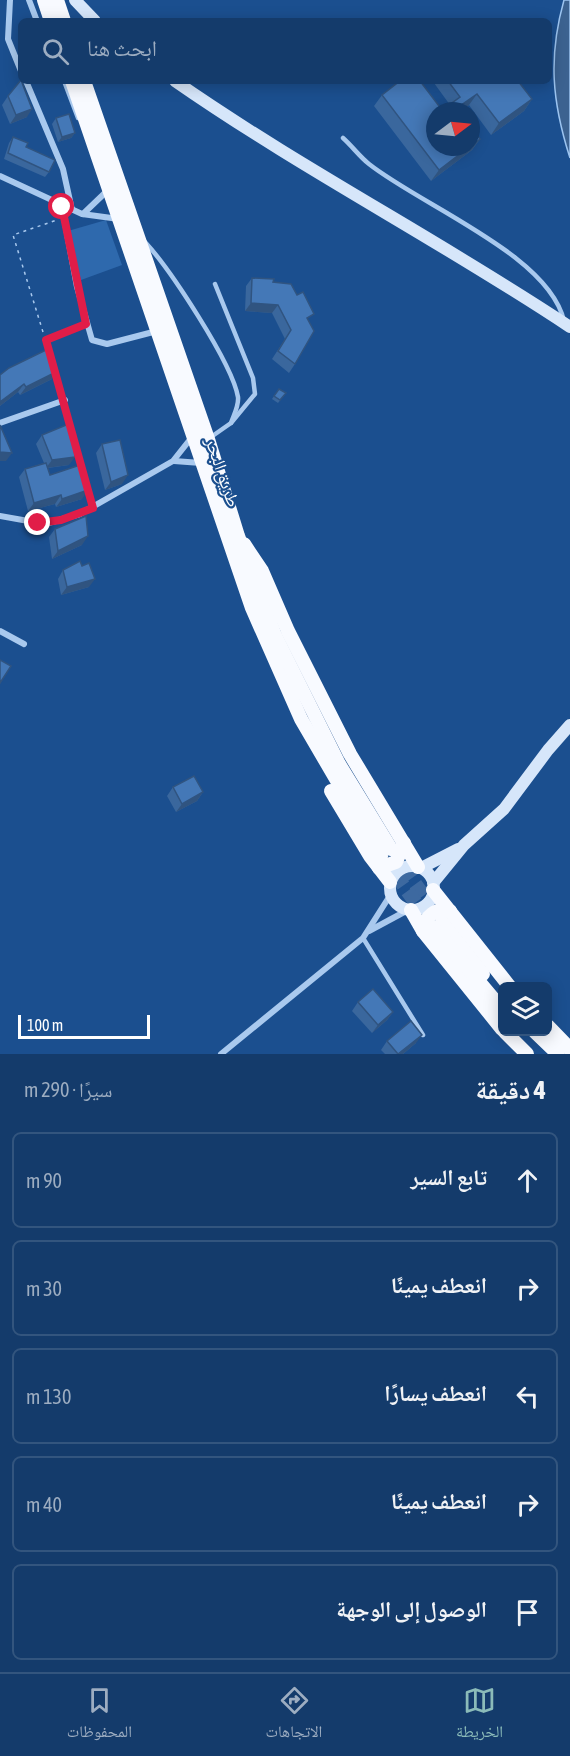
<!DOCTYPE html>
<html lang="ar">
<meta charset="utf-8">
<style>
body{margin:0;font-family:"Asap Condensed","Noto Naskh Arabic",sans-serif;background:#214673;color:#f1f3f6;direction:rtl}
.controls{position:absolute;right:18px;bottom:18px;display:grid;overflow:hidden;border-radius:9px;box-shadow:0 3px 15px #0003}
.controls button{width:54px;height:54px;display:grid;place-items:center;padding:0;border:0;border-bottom:2px solid #33557e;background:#143b6b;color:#f1f3f6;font:30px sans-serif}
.compass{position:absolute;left:426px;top:102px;width:54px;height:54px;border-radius:50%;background:#143b6b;box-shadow:0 3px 15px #0003;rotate:74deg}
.scale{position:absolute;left:18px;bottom:15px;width:132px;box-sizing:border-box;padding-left:6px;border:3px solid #fff;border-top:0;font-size:16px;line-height:21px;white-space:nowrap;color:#fff;-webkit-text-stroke:4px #1b4f8f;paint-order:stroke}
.stop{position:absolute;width:18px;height:18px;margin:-14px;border:4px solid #e11d48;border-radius:50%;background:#fff}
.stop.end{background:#e11d48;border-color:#fff;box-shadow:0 2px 6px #0008}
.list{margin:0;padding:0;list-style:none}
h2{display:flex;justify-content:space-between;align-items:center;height:78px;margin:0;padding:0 24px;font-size:26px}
h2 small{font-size:20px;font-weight:400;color:#9dadc1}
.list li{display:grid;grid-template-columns:39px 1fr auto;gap:18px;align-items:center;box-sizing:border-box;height:96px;margin:0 12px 12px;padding:0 12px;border:2px solid #33557e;border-radius:9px}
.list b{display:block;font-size:22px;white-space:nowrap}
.list em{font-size:20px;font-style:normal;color:#9dadc1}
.icon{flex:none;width:33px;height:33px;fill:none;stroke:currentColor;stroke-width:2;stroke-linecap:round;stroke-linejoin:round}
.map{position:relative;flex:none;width:570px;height:1054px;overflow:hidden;direction:ltr}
.search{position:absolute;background:#143b6b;box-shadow:0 3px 15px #0003;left:18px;right:18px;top:18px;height:66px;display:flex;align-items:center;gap:15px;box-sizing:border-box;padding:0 21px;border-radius:9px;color:#9dadc1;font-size:22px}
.sheet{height:618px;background:#143b6b}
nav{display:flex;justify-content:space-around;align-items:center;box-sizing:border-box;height:84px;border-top:2px solid #33557e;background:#143b6b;font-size:16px;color:#9dadc1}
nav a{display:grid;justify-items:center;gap:3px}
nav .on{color:#8bbbb9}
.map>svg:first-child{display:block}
.green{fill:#2e69ad}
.water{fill:#3c6290;stroke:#9cc4f0;stroke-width:1.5}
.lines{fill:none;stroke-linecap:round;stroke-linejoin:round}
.trunk-tunnel{stroke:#3d69a0;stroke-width:14;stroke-dasharray:14 7;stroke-linecap:butt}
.path{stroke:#a9c9ee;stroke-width:1.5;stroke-dasharray:3 4.5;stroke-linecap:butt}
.service{stroke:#a9c9ee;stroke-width:4.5}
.minor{stroke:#a9c9ee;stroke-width:6}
.secondary{stroke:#d6e6fa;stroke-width:12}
.trunk{stroke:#f8faff;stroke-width:14}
.wall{fill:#3a679d}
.shaded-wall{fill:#305480}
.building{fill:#4478b7;stroke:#305480;stroke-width:1.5}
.route{stroke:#e11d48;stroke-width:8}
.labels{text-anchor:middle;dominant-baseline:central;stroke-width:4.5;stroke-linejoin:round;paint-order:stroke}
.street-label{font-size:18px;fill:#fff;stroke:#1b4f8f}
</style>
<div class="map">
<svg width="570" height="1054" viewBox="0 0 570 1054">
<rect width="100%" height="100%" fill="#1b4f8f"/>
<path class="green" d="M106,220L122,265L81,280L68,231Z"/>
<path class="water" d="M564,0H570V158C552,102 548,57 564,0Z"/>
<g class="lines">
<g class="trunk-tunnel">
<path d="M391,850L441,920"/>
<path d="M383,857L433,927"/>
</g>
<path class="path" d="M43,332L13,235L57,220"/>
<g class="service">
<path d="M64,81L78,118"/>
<path d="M343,138C352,146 360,157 369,164C422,206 549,255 564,321"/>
<path d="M145,242C170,269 232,363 238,397C239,406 234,414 231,423"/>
<path d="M211,437L231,423L255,394L253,378L215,284"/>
<path d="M363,938L423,1035"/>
</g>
<g class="minor">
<path d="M10,0L8,39L21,71"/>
<path d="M29,0L37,21"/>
<path d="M26,81L63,169L72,210"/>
<path d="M0,176L82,214L119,219"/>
<path d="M62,207L77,287L92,340L107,344L157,331"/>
<path d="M83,214L108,190"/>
<path d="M86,324L46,340L93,508"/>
<path d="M0,423L65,400"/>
<path d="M174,461L201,463"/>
<path d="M0,516L45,524L80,514L173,461L192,437"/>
<path d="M0,631L24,644"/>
<path d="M369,931L408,910"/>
<path d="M221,1054L363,938L391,894"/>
</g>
<g class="secondary">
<path d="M75,0L95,21"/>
<path d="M175,81C303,170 441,241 570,327"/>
<circle cx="412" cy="888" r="22"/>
<path d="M421,868L458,849"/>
<path d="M433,883L464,845L504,809L548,750L570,725"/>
</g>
<g class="trunk">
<path d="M44,0L51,21"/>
<path d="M57,0L64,21"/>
<path d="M72,81L252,608L301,719L381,856"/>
<path d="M84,81L208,439L238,536L274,633L339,764L391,849"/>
<path d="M244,544L262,571L288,631L350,754L418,867"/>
<path d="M331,791L370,856L390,882"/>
<path d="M379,868L396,862L404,843"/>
<path d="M433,890L510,987"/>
<path d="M411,910L423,931L502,1029"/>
<path d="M442,922L483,974"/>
<path d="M433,927L502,1009"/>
<path d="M423,931C425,916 435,908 450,911"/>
<path d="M548,1026L570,1049"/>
<path d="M505,1032L527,1054"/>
<path d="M535,1032L558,1054"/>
</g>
</g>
<g class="wall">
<path d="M400,81H420L442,110L450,105L434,83L435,81H518L532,99L524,111L491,135L469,105L461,111H435V147H471V127L480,139L472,150L431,181L374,106L382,95Z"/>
<path d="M8,96L27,117L10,124L2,105Z"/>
<path d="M56,118L75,133L71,138L58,142L52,124Z"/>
<path d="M13,137L26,147L49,172L45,177L4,159L9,143Z"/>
<path d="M252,278L273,282L309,321L295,364L289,373L272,359L285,339L272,313L245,311L246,286Z"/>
<path d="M0,375L52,379L20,395L18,392L0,406Z"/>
<path d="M279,389L286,393L278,403L272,399Z"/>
<path d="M42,435L69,465L48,468L50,475L82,499L56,507L55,504L28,511L19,477L25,469L44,463L36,444Z"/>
<path d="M102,444L122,484L105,490L96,453Z"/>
<path d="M55,529L82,545L52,559L49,537Z"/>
<path d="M82,566L89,587L61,595L58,579L63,570Z"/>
<path d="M173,787L203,792L197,801L176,812L167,796Z"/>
<path d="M358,1002L393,1012L387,1020L372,1033L352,1011Z"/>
<path d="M387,1041L416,1043L403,1054H385L381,1050Z"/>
</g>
<g class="shaded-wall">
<path d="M477,94L469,105L461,111H455L457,108Z"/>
<path d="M532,99L524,111L491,135L499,123Z"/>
<path d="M32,109L27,117L10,124L16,115Z"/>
<path d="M75,133L71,138L58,142L62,137Z"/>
<path d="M480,139L472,150L431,181L439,170L469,147H471V146Z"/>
<path d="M251,303L278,305L272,313L245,311Z"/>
<path d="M58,371L52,379L20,395L26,387Z"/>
<path d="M24,384L18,392L0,406V402Z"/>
<path d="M0,452L12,453L6,461H0Z"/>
<path d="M75,457L69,465L46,468L52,460Z"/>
<path d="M128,475L122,484L105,490L111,482Z"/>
<path d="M88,490L82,499L56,507L62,499Z"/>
<path d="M61,495L55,504L28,511L34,503Z"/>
<path d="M88,536L82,545L52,559L58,551Z"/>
<path d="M95,579L89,587L61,595L67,587Z"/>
<path d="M203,792L197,801L176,812L182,804Z"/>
<path d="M393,1012L387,1020L372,1033L378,1025Z"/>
<path d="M422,1035L416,1043L403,1054H399Z"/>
</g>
<g class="building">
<path d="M21,80L32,109L16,115L8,96Z"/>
<path d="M400,81H420L442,110L460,97L448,81H518L532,99L499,123L477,94L457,108L459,111H435V147H469L439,170L382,95Z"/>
<path d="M69,114L75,133L62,137L56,118Z"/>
<path d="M471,127L480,139L471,146Z"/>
<path d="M13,137L28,143L26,147L55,160L49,172L8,153Z"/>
<path d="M252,278L274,279L273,282L291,284L297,295L303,292L314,314L307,318L314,331L295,364L278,351L291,330L278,305L251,303Z"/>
<path d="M48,349L58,371L26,387L24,384L0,402V375L9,368Z"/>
<path d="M279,389L286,393L280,400L274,396Z"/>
<path d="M71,423L75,457L52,460L42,435Z"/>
<path d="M0,425L12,453L0,452Z"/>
<path d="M120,440L128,475L111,482L102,444Z"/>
<path d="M46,463L50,475L80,465L88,490L62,499L61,495L34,503L25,469Z"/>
<path d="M86,516L88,536L58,551L55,529Z"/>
<path d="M80,561L82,566L89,563L95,579L67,587L63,570Z"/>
<path d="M0,660L11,666L0,683Z"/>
<path d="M194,776L203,792L182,804L173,787Z"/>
<path d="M373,989L393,1012L378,1025L358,1002Z"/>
<path d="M411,1021L422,1035L398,1054L387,1041Z"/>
</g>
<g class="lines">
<path class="route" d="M38,523L61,520L93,508L46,340L86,324L62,207"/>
</g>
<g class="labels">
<g class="street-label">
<text transform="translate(223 472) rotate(71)">طريق البحر</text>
</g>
</g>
</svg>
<div class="controls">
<button><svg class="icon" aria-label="layers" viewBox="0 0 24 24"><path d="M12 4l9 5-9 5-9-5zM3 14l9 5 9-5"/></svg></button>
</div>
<svg class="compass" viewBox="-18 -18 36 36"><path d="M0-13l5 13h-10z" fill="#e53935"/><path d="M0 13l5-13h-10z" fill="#9dadc1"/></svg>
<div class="scale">100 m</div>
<div class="stop" style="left:62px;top:207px"></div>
<div class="stop end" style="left:38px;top:523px"></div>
<div class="search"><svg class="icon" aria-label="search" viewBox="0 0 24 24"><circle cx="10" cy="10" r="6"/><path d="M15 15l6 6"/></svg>ابحث هنا</div>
</div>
<section class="sheet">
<h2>4 دقيقة<small>سيرًا · 290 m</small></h2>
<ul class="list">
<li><svg class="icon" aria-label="ahead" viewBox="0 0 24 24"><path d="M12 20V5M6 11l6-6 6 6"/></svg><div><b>تابع السير</b></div><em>90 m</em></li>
<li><svg class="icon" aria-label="right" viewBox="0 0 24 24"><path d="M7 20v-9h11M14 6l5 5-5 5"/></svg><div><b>انعطف يمينًا</b></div><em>30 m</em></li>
<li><svg class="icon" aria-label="left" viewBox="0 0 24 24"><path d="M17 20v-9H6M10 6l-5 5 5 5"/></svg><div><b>انعطف يسارًا</b></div><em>130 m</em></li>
<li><svg class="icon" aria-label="right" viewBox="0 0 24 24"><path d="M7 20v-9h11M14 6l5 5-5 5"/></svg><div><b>انعطف يمينًا</b></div><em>40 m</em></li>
<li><svg class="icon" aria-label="arrive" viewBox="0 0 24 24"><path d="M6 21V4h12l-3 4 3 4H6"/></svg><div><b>الوصول إلى الوجهة</b></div></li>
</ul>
</section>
<nav>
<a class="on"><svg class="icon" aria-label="map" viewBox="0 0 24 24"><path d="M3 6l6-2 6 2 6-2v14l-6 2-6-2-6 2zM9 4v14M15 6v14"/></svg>الخريطة</a>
<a><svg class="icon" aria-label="directions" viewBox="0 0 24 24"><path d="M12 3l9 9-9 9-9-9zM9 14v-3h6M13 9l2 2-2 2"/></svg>الاتجاهات</a>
<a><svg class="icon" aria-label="saved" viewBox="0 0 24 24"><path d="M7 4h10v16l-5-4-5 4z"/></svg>المحفوظات</a>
</nav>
